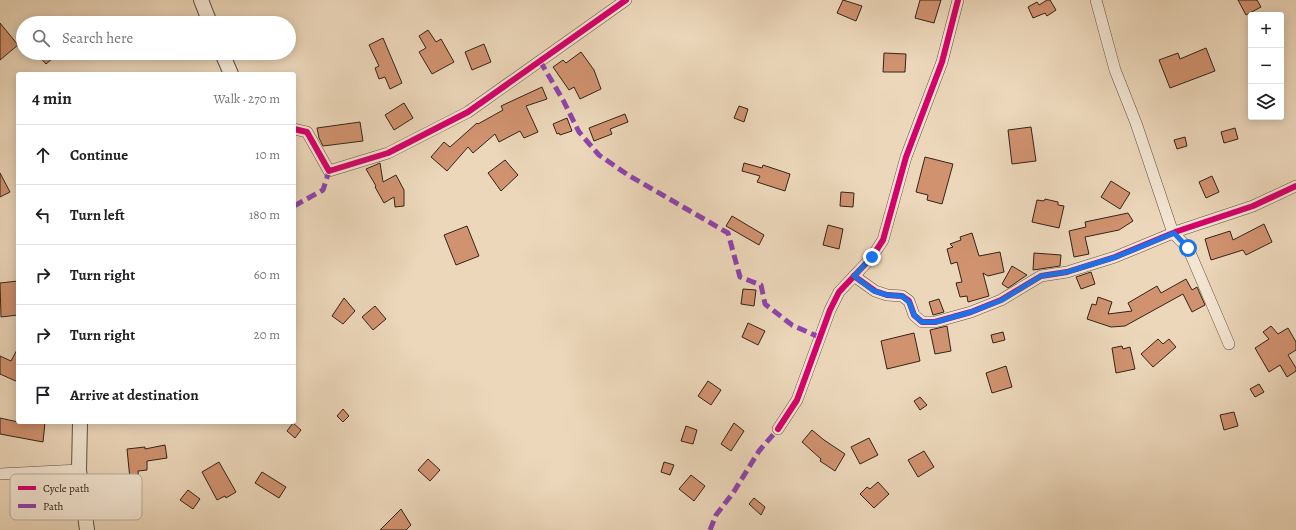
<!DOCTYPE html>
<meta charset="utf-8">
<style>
body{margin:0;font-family:Alegreya,serif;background:#f2f2f2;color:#202124}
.controls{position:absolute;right:12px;top:12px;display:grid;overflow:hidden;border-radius:4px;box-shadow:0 2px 10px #0003}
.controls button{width:36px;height:36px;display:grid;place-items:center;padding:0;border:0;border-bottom:1px solid #e0e0e0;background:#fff;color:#202124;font:20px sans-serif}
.stop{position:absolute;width:12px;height:12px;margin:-9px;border:3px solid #1a73e8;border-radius:50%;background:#fff}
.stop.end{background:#1a73e8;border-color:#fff;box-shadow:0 1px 4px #0008}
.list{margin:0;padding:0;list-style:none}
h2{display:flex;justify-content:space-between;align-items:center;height:52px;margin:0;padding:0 16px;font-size:17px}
h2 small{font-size:13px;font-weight:400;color:#757577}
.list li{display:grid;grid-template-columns:26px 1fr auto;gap:12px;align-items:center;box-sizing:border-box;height:60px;padding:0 16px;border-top:1px solid #e0e0e0}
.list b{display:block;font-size:15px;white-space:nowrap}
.list em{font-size:13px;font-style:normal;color:#757577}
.icon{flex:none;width:22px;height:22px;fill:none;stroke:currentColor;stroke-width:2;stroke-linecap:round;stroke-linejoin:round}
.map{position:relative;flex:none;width:1296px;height:530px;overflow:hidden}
.search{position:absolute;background:#fff;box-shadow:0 2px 10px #0003;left:16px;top:16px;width:280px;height:44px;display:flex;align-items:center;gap:10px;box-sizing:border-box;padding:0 14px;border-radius:22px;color:#757577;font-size:15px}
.panel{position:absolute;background:#fff;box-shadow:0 2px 10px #0003;left:16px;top:72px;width:280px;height:352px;border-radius:4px}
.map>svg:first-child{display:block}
.building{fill:#d0926f;stroke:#342418}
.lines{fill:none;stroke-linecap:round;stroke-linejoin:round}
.minor-casing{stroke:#625140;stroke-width:12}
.tertiary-casing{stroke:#625140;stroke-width:16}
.minor{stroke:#f3e5d2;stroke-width:11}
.tertiary{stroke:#f3e5d2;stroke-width:14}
.quiet{stroke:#8e44ad;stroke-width:5;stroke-dasharray:10 5;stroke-linecap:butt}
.cycleway-casing{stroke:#f3e5d2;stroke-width:8}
.cycleway{stroke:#d6006c;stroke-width:6}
.route{stroke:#1a73e8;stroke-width:5}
.key{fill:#f3e5d2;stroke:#baab9a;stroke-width:1}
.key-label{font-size:11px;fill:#342418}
</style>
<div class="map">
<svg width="1296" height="530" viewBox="0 0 1296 530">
<rect width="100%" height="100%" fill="#ecd7ba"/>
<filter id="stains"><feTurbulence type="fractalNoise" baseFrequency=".005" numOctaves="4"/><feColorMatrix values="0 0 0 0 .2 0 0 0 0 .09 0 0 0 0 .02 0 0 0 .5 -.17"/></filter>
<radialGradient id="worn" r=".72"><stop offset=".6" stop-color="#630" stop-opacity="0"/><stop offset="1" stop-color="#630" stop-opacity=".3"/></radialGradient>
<g class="building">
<path d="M843,0L862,6L856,21L837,13Z"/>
<path d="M920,0H941L934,23L915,18Z"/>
<path d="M1047,0H1050L1056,10L1047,16L1045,13L1033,18L1028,7L1037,2L1039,5Z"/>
<path d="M1238,0H1257L1261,7L1246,15Z"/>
<path d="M0,23L18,45L0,60Z"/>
<path d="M428,30L436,42L441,39L454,62L432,74L419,52L426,48L419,36Z"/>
<path d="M383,38L402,83L390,89L385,77L379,79L375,68L379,66L369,45Z"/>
<path d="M484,44L491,62L472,70L465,52Z"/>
<path d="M1206,48L1215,71L1170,88L1159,60L1178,53L1180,59Z"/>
<path d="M581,52L594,70L601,89L580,99L574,87L569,90L553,67L563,60L566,63Z"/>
<path d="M36,53H59L46,64Z"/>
<path d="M884,53L906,54L905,72H883Z"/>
<path d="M542,87L547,99L526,106L538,132L524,138L520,131L499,142L495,134L473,153L468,147L447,171L431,157L444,142L450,147L477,123L478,124L503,110L501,106Z"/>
<path d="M404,103L413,118L394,130L385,115Z"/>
<path d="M739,106L748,109L744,122L734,118Z"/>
<path d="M625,114L628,122L610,129L612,134L594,141L589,128Z"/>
<path d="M567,118L572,131L560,135L559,133L557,134L553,124Z"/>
<path d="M360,122L363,141L323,146L319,138L317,128Z"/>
<path d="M1031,127L1036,161L1012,164L1008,130Z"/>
<path d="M1235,128L1238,139L1224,143L1221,132Z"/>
<path d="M1185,137L1187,146L1177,149L1174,140Z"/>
<path d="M925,157L953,164L942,204L927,200L928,195L916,192Z"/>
<path d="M505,160L518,175L501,191L488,173Z"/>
<path d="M380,163L383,182L396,175L404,190V206L395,207L394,197L384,203L375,187L376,186L366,169Z"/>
<path d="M744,163L762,168L763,165L790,174L785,191L757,182L760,176L742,171Z"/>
<path d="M0,173L10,192L0,197Z"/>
<path d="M1212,176L1219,192L1206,198L1199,182Z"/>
<path d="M1111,181L1130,193L1120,209L1101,197Z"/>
<path d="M841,192L854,193L853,207L840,206Z"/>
<path d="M1045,199L1058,202V205L1064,206L1059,228L1032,222L1037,200L1044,201Z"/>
<path d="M1128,213L1133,221L1119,230L1085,237L1089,254L1074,257L1069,231L1086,227L1085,222Z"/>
<path d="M732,216L764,235L759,245L726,226Z"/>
<path d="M1264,224L1272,242L1246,255L1243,250L1211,260L1205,239L1230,231L1233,240Z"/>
<path d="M828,225L843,229L839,249L823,245Z"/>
<path d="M467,226L479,256L456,265L444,235Z"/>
<path d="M972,233L979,256L1000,252L1004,272L988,276L983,273L989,296L968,302L967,296L960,297L956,283L962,282L957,262L951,264L947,249L953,247L950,244L961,240L960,237Z"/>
<path d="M1034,253L1061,255L1060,266L1033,270Z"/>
<path d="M1012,266L1027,275L1008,288L1002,284Z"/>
<path d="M1091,272L1095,284L1081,289L1076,277Z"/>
<path d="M1186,279L1192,290L1197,287L1205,305L1192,312L1183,294L1125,326L1111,327L1087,319L1092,304L1096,305L1098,297L1112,302L1108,314L1132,311L1128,303L1157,286L1161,293Z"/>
<path d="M18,281V315L1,317L0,283Z"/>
<path d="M743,289L756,290L754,306L741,304Z"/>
<path d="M344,298L355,311L343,324L332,316Z"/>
<path d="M939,299L944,312L933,315L929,302Z"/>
<path d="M375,306L386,319L373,330L362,317Z"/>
<path d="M748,323L765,331L758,345L742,337Z"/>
<path d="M947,326L951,351L935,354L930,330Z"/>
<path d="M1271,326L1278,334L1288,328L1296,342V350L1288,355L1296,368V371L1287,377L1280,365L1269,372L1255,348L1269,339L1263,332Z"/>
<path d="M1003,332L1005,340L993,343L991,335Z"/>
<path d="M914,333L920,361L887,369L881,341Z"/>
<path d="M1158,339L1163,344L1169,339L1176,347L1153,367L1141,354Z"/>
<path d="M1122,346L1123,349L1130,347L1135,369L1116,373L1112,348Z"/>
<path d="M18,348V382L0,374V356L11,361Z"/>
<path d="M1006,366L1012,387L992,393L986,373Z"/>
<path d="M708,381L721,390L711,405L698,396Z"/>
<path d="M1259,384L1264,392L1255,397L1250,389Z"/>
<path d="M920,397L927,405L920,410L914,401Z"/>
<path d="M343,409L349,416L343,422L337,416Z"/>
<path d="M1234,412L1238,426L1224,430L1220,415Z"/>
<path d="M0,418L18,422H45L43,442L0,434Z"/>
<path d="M293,423L301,430L295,438L287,431Z"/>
<path d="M734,423L744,431L731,451L721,444Z"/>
<path d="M686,426L697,430L693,444L681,441Z"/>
<path d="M812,430L824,440L845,454L835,471L820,461L821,459L802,442Z"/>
<path d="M869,438L878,455L860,464L851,447Z"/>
<path d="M165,445L167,458L147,461V470L138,471L141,504L122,506L119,480L130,479L127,449L145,447V449Z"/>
<path d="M924,451L934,467L918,477L908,460Z"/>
<path d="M428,459L440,470L430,481L418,470Z"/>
<path d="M219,462L236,492L226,498L225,496L217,500L202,472Z"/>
<path d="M664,462L674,465L670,475L661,472Z"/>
<path d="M262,472L286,487L279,498L255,483Z"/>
<path d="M691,475L705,486L694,501L679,489Z"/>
<path d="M878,482L889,494L874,508L860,494L867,487L870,489Z"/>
<path d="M188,490L200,499L193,509L180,500Z"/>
<path d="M754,498L765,507L761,515L749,504Z"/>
<path d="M401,509L411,525L406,530H380Z"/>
</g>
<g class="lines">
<g class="minor-casing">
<g id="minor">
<path d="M1096,0L1115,70L1136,123L1173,233L1188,248L1229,344"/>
<path d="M294,129L307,132L329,171L388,153L468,112L626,0"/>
<path d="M854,276L875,291L887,295L902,296L909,301L914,315L922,322H935L971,312L1001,300L1041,276L1067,272L1115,257L1178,231L1253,206L1296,186"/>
<path d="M778,429L797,400L830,310L839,292L872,257L883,240L906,157L942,62L958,0"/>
<path d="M0,474L79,470"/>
</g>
</g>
<g class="tertiary-casing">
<g id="tertiary">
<path d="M201,0L210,23"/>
<path d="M222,53L231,74"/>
<path d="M80,422L79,470L87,530"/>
</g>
</g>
<use href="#minor" class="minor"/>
<use href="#tertiary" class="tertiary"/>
<g class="quiet">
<path d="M540,61L563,100L579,132L599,155L628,175L728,233L740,277L761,285L765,304L792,325L821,338"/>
<path d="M294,206L323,190L329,171"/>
<path d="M710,530L716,515L733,493L759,451L778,429"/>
</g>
<g class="cycleway-casing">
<g id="cycleway">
<path d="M294,129L307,132L329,171L388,153L468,112L626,0"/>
<path d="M854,276L875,291L887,295L902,296L909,301L914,315L922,322H935L971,312L1001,300L1041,276L1067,272L1115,257L1178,231L1253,206L1296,186"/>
<path d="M778,429L797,400L830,310L839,292L872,257L883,240L906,157L942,62L958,0"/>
</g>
</g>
<use href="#cycleway" class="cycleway"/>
</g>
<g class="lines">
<path class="route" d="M872,257L854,276L874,291L887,295L902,296L909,302L914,315L922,322H936L971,312L1002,300L1041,276L1067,272L1116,257L1174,233L1188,248"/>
</g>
<rect x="10" y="474" width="132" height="46" rx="6" class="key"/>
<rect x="18" y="486" width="18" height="4" fill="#d6006c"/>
<rect x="18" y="504" width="18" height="4" fill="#8e44ad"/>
<g class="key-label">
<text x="43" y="492">Cycle path</text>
<text x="43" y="510">Path</text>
</g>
<rect width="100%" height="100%" filter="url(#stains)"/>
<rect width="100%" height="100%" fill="url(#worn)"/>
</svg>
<div class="controls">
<button>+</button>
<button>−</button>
<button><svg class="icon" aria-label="layers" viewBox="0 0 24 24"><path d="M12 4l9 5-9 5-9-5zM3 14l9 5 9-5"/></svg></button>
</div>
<div class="stop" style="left:1188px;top:248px"></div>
<div class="stop end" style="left:872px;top:257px"></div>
<div class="search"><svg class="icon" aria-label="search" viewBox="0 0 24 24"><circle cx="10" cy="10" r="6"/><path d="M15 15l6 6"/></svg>Search here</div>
<section class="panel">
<h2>4 min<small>Walk · 270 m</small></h2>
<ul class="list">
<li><svg class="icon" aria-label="ahead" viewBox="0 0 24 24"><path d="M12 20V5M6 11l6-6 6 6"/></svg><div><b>Continue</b></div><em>10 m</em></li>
<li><svg class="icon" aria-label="left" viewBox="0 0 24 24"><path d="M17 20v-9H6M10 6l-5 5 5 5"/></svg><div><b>Turn left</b></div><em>180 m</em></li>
<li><svg class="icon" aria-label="right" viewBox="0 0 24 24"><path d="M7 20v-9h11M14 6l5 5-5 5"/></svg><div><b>Turn right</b></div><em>60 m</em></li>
<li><svg class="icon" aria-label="right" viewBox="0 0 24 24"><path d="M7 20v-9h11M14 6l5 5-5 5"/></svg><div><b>Turn right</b></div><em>20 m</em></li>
<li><svg class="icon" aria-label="arrive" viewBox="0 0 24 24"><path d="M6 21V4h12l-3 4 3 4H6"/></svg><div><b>Arrive at destination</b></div></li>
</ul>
</section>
</div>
